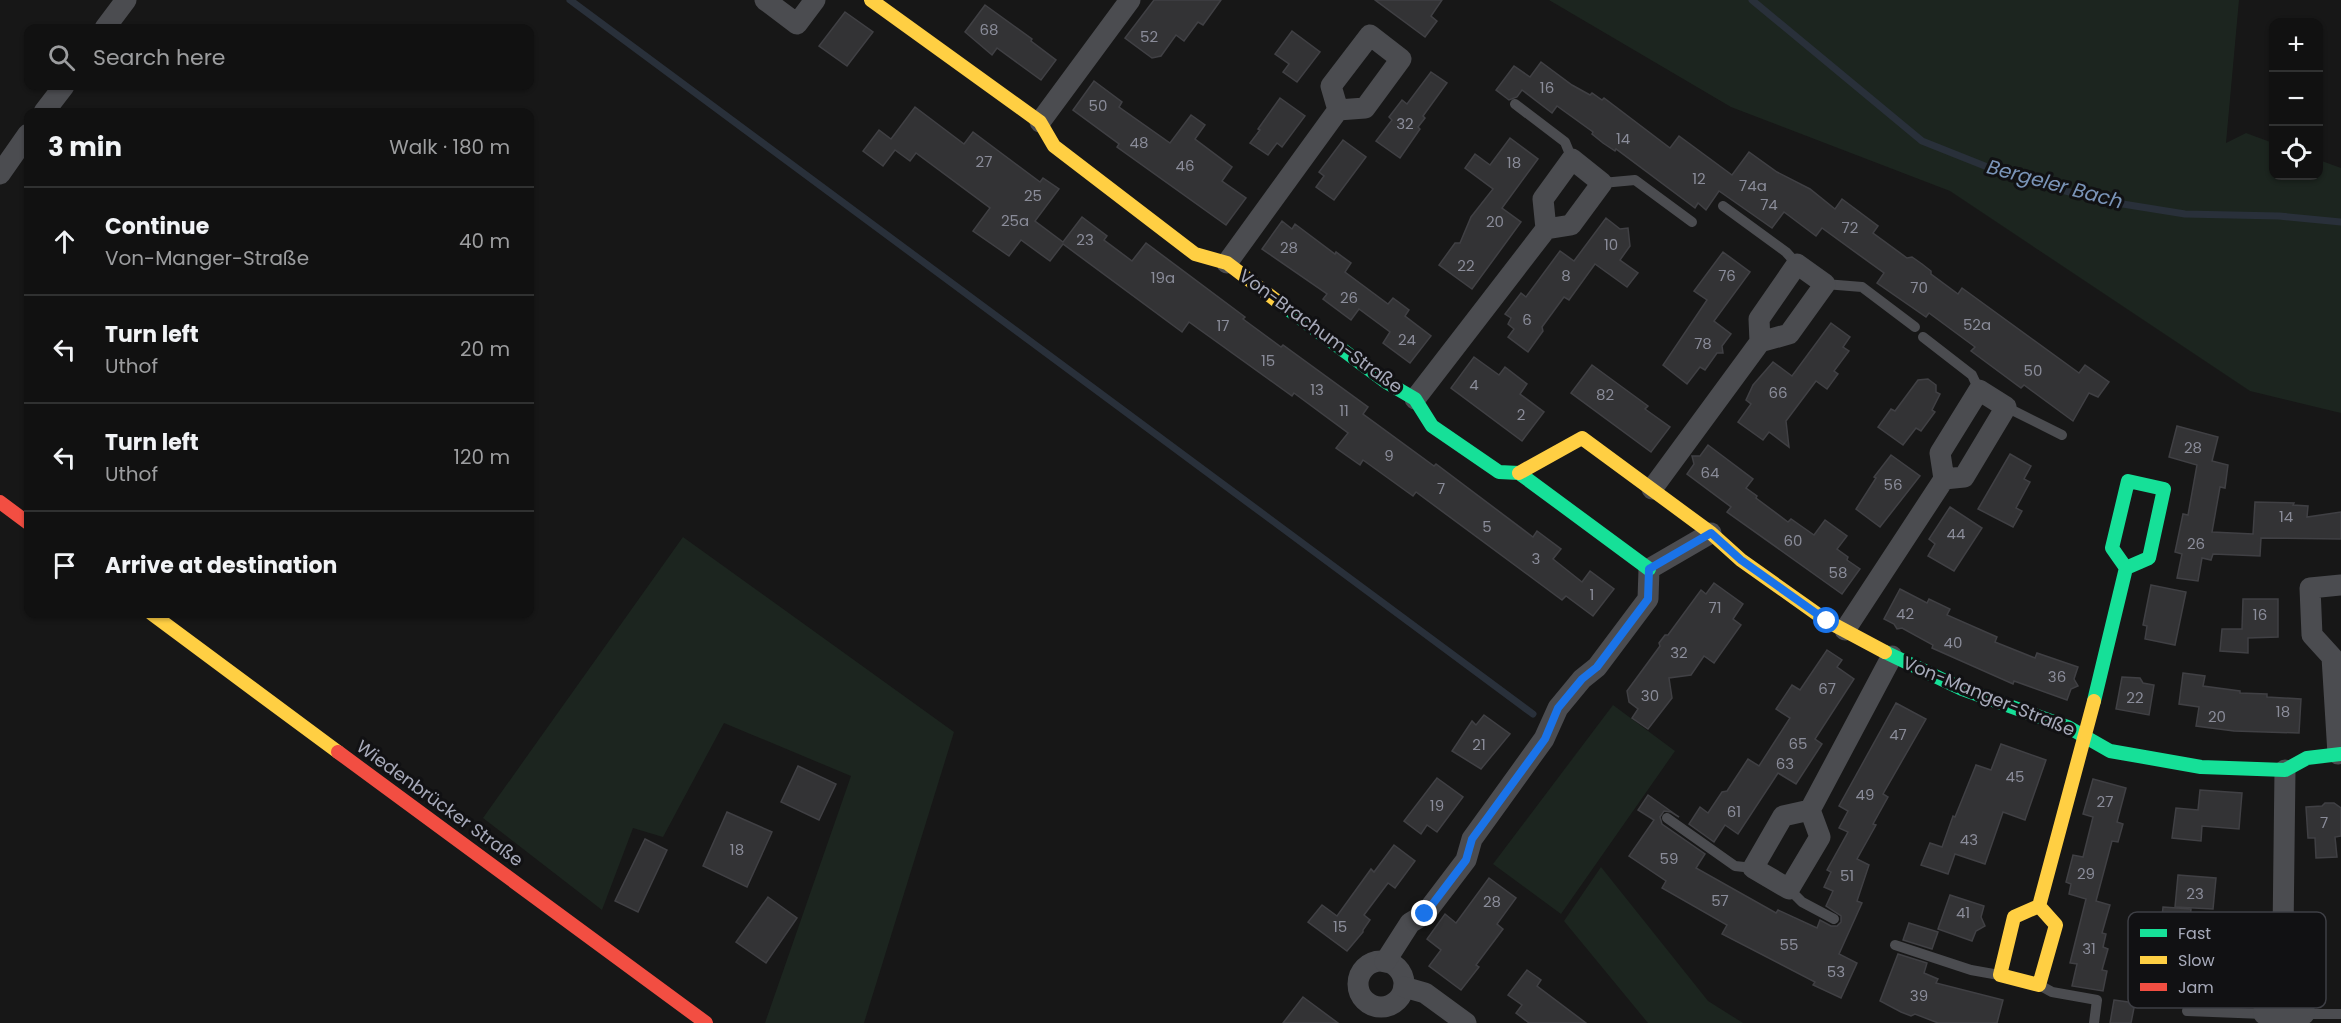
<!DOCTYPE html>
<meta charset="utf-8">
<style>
body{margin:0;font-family:Poppins,sans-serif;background:#1e1f1f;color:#f1f3f6}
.controls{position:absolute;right:18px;top:18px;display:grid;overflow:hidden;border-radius:12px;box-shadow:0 2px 4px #0004}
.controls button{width:54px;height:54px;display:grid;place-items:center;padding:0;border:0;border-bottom:2px solid #303131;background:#111;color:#f1f3f6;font:30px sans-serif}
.stop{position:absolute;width:18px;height:18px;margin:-14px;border:4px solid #1a73e8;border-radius:50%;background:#fff}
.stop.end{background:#1a73e8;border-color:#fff;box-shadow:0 2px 6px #0008}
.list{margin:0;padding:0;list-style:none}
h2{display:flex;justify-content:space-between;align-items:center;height:78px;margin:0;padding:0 24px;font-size:26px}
h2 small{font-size:20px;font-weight:400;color:#9c9d9f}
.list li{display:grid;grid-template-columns:39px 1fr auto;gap:18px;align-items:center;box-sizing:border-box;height:108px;padding:0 24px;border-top:2px solid #303131}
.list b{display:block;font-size:22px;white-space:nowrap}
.list p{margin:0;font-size:20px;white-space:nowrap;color:#9c9d9f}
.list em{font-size:20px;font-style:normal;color:#9c9d9f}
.icon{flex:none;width:33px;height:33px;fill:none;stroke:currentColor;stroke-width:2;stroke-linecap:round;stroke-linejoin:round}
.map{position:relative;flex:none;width:2341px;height:1023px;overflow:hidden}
.search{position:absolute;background:#111;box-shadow:0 2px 4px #0004;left:24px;top:24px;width:510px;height:66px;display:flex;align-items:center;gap:15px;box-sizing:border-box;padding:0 21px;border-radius:12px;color:#9c9d9f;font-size:22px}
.panel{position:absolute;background:#111;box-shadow:0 2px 4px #0004;left:24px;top:108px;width:510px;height:510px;border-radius:12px}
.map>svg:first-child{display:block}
.green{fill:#1c251f}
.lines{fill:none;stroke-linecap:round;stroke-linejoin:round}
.stream{stroke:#29303a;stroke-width:7}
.building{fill:#333335;stroke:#404044;stroke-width:1.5}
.lane{stroke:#4b4c50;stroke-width:10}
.street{stroke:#4b4c50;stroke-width:21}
.fast{stroke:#16e098;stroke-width:14}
.slow{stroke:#ffcf43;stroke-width:14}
.jam{stroke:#f24e42;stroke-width:14}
.route{stroke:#1a73e8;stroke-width:8}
.labels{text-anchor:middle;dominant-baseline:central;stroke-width:6;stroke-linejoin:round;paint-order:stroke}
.number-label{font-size:15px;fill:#8a8c99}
.street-label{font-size:18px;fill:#a7aaba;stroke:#111113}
.water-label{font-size:20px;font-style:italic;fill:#7a94b8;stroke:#111113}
.key{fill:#111113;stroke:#3e3f45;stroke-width:1.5}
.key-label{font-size:16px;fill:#a7aaba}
</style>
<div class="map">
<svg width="2341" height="1023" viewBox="0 0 2341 1023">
<rect width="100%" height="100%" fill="#171717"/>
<g class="green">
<path d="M1549,0H2239L2226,143L2246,133L2273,143L2274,176H2318L2319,160L2341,168V413L2250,391L1950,191L1731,107Z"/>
<path d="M683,537L954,732L864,1023H765L851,776L724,723L663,837L633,828L602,910L483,818Z"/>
<path d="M1613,705L1675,751L1561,914L1493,864Z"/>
<path d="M1601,867L1708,1001L1743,1023H1648L1564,921Z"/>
</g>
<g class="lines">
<g class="stream">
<path d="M570,0L1533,714"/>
<path d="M1752,0L1922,141L2015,178L2104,201L2185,214L2279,216L2341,222"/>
</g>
</g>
<g class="building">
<path d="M1154,0H1221L1203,25L1198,22L1184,41L1176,35L1161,56L1152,58L1125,38Z"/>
<path d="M1375,0H1442L1431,16L1437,21L1425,37Z"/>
<path d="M985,5L1032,39L1031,41L1056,60L1041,80L997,48L992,55L965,32Z"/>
<path d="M845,12L873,32L847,66L819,46Z"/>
<path d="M1292,31L1320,52L1297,82L1283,72L1289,64L1275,54Z"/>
<path d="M1541,62L1572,85L1590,95L1592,93L1602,100L1604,98L1670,148L1679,136L1732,175L1749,152L1777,172L1810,189L1835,209L1842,199L1878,226L1873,233L1907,258L1912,257L1922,264L1931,271V274L1958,294L1962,288L2079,373L2085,365L2109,382L2098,397L2089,393L2073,421L2024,385L2021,388L1971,351L1975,347L1929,313L1926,317L1877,283L1884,273L1822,228L1816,236L1784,212L1772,228L1719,191L1706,210L1698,203L1695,208L1616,149L1615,151L1603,143L1592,134L1593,132L1557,106L1552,113L1522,90L1517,97L1509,100L1496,90L1514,66L1530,77Z"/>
<path d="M1431,72L1447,83L1423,116L1425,118L1418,127L1420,129L1400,158L1376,141L1392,120L1389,117L1402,100L1407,104Z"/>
<path d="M1094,81L1122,102L1119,107L1170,143L1191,115L1205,125L1195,139L1232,167L1222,181L1246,198L1226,225L1117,147L1119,144L1073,110Z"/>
<path d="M1280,98L1305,116L1282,147L1277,143L1268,155L1250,143L1260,130L1258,129Z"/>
<path d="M915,107L964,144L973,132L1040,182L1043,178L1059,189L1035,221L1063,242L1082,217L1107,236L1104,240L1132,261L1146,243L1245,317L1243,319L1281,347L1283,345L1368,407L1363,414L1434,466L1436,464L1533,537L1537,531L1561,549L1553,559L1582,582L1590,571L1614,589L1593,616L1566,596L1562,600L1416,492L1413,496L1363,460L1360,465L1336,448L1348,433L1294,393L1292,396L1189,322L1182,332L1063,244L1050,261L1021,240L1009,256L973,231L990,208L916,153L910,161L895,150L883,166L863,151L879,130L891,139Z"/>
<path d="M1510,138L1538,159L1502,208L1521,222L1472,289L1439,265L1455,243H1460L1471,217L1493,189L1465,168L1475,154L1490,165Z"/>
<path d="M1343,140L1366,157L1334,200L1316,187L1324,176L1319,172Z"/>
<path d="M1606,218L1620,229L1628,228L1630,246L1620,260L1638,273L1627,287L1595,264L1569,300L1564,297L1542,327L1543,331L1528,352L1508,337L1514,329L1508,324L1511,318L1505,314L1521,293L1526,297L1560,251L1574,261Z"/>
<path d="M1282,221L1292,229L1295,224L1335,254L1336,252L1351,263L1345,272L1388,304L1393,298L1409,310L1405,316L1431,336L1410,363L1383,343L1390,332L1359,309L1351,320L1323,299L1327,294L1262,249Z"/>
<path d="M1723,252L1750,272L1714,321L1731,334L1722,346L1723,353H1717L1705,370L1700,367L1687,384L1663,365L1707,300L1694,291Z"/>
<path d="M1831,323L1850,337L1843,347L1849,351L1834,371L1838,374L1827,389L1816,381L1786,421L1789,447L1769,432L1763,440L1738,422L1751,404L1746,400L1753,385L1773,362L1792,376Z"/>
<path d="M1474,357L1499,375L1505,367L1527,384L1520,394L1544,412L1522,441L1451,388Z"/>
<path d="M1592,365L1648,406L1645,409L1670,427L1651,452L1571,393Z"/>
<path d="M1928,379L1936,385V392L1940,394L1932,410L1935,412L1921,431L1916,428L1903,445L1878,427L1891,409L1895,411L1918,380Z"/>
<path d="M2177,426L2218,437L2212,461L2228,465L2225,488L2220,487L2212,532L2253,534L2255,502L2294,503L2293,505L2308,506L2307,517L2341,512V539L2261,538L2260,556L2213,554L2211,560L2202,558L2198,581L2177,578L2182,554L2175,552L2183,514L2188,515L2197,465L2169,457Z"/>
<path d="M1708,445L1753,479L1746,488L1757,496L1756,498L1788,522L1791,519L1814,535L1825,520L1847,536L1837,549L1848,557L1847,560L1860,569L1842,594L1727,512L1731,507L1687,474L1694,464L1692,456H1700Z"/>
<path d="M2010,454L2031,466L2024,479L2030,482L2016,508L2022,511L2013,527L1978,509Z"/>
<path d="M1891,455L1920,476L1880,527L1856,509L1876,478L1874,477Z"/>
<path d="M1950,507L1982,528L1954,571L1928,556L1935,544L1929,539Z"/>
<path d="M1714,583L1743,604L1733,619L1741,625L1714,663L1704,656L1691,675L1669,678L1672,698L1648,729L1632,718L1638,709L1629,702L1627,691L1660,646L1659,643L1665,635H1668L1701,590L1706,594Z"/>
<path d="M2151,585L2186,592L2175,645L2145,639L2147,626L2143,625Z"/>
<path d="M1900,589L1927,603L1929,599L1950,609L1947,615L1997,637L1995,642L2035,658L2037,653L2078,667L2074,679L2078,686L2071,689L2067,700L2014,681L2013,684L1932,648L1933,645L1902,628L1897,629L1894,624L1884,619Z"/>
<path d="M2243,599H2278V637L2248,638V653L2220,651L2222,629H2242Z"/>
<path d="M1827,650L1842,660L1837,667L1854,679L1815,739L1822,744L1796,784L1778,773L1738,834L1725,825L1714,842L1689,824L1700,807L1708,813L1722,792L1727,791L1748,759L1759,766L1790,718L1776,709L1792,685L1800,690Z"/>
<path d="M2183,673L2205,676L2203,686L2240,691V693L2267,694V697L2301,699L2299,733L2234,731L2196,726L2199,707L2179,704Z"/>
<path d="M2122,677L2140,678L2143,683L2154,685L2149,715L2116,709Z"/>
<path d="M1896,703L1926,719L1883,794L1888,797L1873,824L1876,825L1857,859L1869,865L1857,901L1862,903L1839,954L1857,963L1841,998L1813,985L1815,982L1722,934L1727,925L1662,888L1666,881L1629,856L1654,820L1638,810L1648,795L1679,817L1671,812L1664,811L1660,817L1662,824L1705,854L1696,868L1776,913L1778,910L1817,928L1820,920L1831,926H1837L1841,922V916L1826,906L1833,891L1824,887L1831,872L1827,870L1848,832L1839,828L1848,811L1839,806Z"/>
<path d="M1484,715L1510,734L1481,769L1452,751L1472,721L1476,725Z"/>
<path d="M2001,744L2046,760L2025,820L2003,812L1985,864L1955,854L1948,874L1921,865L1930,843L1942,847L1953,816L1955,817L1976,765L1991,770Z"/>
<path d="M798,766L836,784L819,820L781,802Z"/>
<path d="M1437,778L1463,797L1437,832L1427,825L1421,834L1404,821Z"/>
<path d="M2093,779L2126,788L2117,822L2123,824L2118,842L2112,841L2096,901L2110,905L2102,933L2106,934L2103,947L2108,949L2102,970L2107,971L2103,991L2072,986L2077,964L2070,963L2086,899L2069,894L2071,884L2066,882L2073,855L2083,857L2093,817L2083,814Z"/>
<path d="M2200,790L2242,793L2239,829L2202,826L2201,841L2172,838L2176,808L2198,810Z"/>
<path d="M2325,803H2334L2341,808V836L2335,837L2337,857L2316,858L2315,838H2308L2306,807L2322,806Z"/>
<path d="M727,812L772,832L747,887L703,866Z"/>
<path d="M645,839L667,850L638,912L615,901Z"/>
<path d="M1394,845L1415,861L1395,888L1388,883L1364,915L1370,920L1363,930V932L1347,951L1308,922L1322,905L1337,916L1371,869L1374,872Z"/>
<path d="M2178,875L2216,878L2213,909L2175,907Z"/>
<path d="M1489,878L1516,898L1497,924L1503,929L1476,965L1479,967L1461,990L1429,966L1441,950L1427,939L1445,914L1456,923Z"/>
<path d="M1950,895L1984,906L1981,917L1985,926L1976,931L1972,941L1938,929Z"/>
<path d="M768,897L797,918L766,963L736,942Z"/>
<path d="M2163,907L2191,909L2189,930L2161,927Z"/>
<path d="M1909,923L1938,932L1932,949L1903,940Z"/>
<path d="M1898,954L1927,963L1924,973L1938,979L1936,983L2003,1000L1997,1023H1938L1915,1014L1911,1016L1901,1012L1880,1001Z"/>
<path d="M1527,970L1541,980L1537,986L1586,1023H1529L1516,1013L1522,1005L1508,995Z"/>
<path d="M1303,997L1338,1023H1283Z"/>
<path d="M2114,1000L2135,1003L2131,1023H2110Z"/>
</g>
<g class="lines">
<g class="lane">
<path d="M1515,104L1565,142L1572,159"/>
<path d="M1602,183L1635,180L1692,222"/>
<path d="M1723,206L1786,252L1797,264"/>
<path d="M1825,284L1862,287L1915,327"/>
<path d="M1923,337L1972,375L1979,390"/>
<path d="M2006,407L2062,435"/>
<path d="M1667,818L1735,866L1753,868"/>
<path d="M1789,889L1802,902L1834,919"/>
<path d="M1895,945L1971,970L1999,975"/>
<path d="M2041,986L2052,992L2097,1000L2094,1023"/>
<path d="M2187,1011L2264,1014"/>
<path d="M2304,1014H2341"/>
</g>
<g class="street">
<path d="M765,0L797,24L815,0"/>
<path d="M105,28L126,0"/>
<path d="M44,112L64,86"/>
<path d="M1040,122L1130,0"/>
<path d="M0,174L28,134"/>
<path d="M1227,263L1338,110L1331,86L1370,35L1401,59L1365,108L1338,110"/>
<path d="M1415,399L1546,229L1571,225L1602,183L1572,159L1543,199L1546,229"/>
<path d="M1652,489L1760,342L1759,319L1797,264L1825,284L1789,334L1760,342"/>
<path d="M1845,630L1944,479L1940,453L1979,390L2006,407L1964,477L1944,479"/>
<path d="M2338,754L2332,657L2312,635L2310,588L2341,585"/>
<path d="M1810,810L1820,837L1789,889L1753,868L1783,816L1810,810L1892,656"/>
<path d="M2283,933L2304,950V1014H2264L2265,954L2283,933L2285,770"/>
<circle cx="1381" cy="984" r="23"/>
<path d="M1385,962L1410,923L1425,914L1466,860L1472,839L1544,739L1558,708L1582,679L1597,667L1648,599L1649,569L1711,533"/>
<path d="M1404,987L1425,993L1466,1023"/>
</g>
<g class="fast">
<path d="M1277,301L1386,382L1415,399L1432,426L1499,472L1519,473L1649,569"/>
<path d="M1885,652L1962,689L2068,727L2110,751L2201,767L2285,770L2307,758L2341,754"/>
<path d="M2094,701L2126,568L2112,548L2128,481L2164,489L2149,558L2126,568"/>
</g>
<g class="slow">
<path d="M871,0L1040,122L1054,146L1195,254L1227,263L1277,301"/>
<path d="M1519,473L1582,438L1711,533L1741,560L1827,621L1885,652"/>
<path d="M152,614L338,752"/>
<path d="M2039,906L2056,925L2039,985L2000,975L2014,917L2039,906L2094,701"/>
</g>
<g class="jam">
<path d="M0,502L28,523"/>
<path d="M338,752L706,1023"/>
</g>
</g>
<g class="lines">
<path class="route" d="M1425,914L1466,860L1472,839L1545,739L1558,708L1582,679L1597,667L1648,599L1649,569L1711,533L1741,560L1827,621"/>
</g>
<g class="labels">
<g class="number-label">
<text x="989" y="29">68</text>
<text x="1149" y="36">52</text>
<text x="1547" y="87">16</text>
<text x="1098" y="105">50</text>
<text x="1405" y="123">32</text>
<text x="1623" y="138">14</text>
<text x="1139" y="142">48</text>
<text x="984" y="161">27</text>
<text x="1514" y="162">18</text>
<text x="1185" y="165">46</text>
<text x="1699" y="178">12</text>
<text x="1753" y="185">74a</text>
<text x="1033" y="195">25</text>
<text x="1769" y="204">74</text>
<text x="1015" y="220">25a</text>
<text x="1495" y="221">20</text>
<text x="1850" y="227">72</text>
<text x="1085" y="239">23</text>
<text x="1611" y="244">10</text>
<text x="1289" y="247">28</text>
<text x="1466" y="265">22</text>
<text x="1566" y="275">8</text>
<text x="1727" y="275">76</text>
<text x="1163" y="277">19a</text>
<text x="1919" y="287">70</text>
<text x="1349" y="297">26</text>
<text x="1527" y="319">6</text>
<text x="1977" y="324">52a</text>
<text x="1223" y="325">17</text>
<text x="1407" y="339">24</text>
<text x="1703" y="343">78</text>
<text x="1268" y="360">15</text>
<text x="2033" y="370">50</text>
<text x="1474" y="384">4</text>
<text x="1317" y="389">13</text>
<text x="1778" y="392">66</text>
<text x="1605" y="394">82</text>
<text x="1344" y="410">11</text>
<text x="1521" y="414">2</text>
<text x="2193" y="447">28</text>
<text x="1389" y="455">9</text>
<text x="1710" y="472">64</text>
<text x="1893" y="484">56</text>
<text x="1441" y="488">7</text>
<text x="2286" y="516">14</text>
<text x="1487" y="526">5</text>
<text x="1956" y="533">44</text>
<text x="1793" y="540">60</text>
<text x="2196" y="543">26</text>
<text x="1536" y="558">3</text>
<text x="1838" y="572">58</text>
<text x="1592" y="594">1</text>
<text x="1715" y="607">71</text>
<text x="1905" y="613">42</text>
<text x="2260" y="614">16</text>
<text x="1953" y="642">40</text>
<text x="1679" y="652">32</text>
<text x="2057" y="676">36</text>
<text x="1827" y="688">67</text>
<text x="1650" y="695">30</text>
<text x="2135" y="697">22</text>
<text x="2283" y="711">18</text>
<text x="2217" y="716">20</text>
<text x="1898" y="734">47</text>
<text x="1798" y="743">65</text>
<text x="1479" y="744">21</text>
<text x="1785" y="763">63</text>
<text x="2015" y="776">45</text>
<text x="1865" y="794">49</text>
<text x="2105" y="801">27</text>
<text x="1437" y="805">19</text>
<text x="1734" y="811">61</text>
<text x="2324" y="822">7</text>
<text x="1969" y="839">43</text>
<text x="737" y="849">18</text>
<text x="1669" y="858">59</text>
<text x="2086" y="873">29</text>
<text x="1847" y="875">51</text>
<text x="2195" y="893">23</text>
<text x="1720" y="900">57</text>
<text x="1492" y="901">28</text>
<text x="1963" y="912">41</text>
<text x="1340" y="926">15</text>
<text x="1789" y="944">55</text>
<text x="2089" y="948">31</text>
<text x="1836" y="971">53</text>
<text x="1919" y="995">39</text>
</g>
<g class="street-label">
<text transform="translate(1321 331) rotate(36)">Von-Brachum-Straße</text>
<text transform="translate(1989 696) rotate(22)">Von-Manger-Straße</text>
<text transform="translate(440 803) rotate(36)">Wiedenbrücker Straße</text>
</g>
<g class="water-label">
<text transform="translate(2055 184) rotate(15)">Bergeler Bach</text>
</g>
</g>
<rect x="2128" y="912" width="198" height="96" rx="9" class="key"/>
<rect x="2140" y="929" width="27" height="8" fill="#16e098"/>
<rect x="2140" y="956" width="27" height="8" fill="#ffcf43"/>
<rect x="2140" y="983" width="27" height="8" fill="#f24e42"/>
<g class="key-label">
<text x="2178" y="939">Fast</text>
<text x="2178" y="966">Slow</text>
<text x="2178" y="993">Jam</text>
</g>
</svg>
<div class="controls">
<button>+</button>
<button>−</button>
<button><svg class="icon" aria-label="locate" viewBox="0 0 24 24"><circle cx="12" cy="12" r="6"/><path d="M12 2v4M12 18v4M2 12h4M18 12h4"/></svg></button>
</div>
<div class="stop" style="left:1827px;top:621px"></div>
<div class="stop end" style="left:1425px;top:914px"></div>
<div class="search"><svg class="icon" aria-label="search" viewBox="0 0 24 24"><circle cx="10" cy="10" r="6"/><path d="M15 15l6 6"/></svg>Search here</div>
<section class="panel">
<h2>3 min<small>Walk · 180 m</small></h2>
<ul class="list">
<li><svg class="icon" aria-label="ahead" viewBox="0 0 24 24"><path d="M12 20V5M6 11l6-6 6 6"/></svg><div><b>Continue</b><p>Von-Manger-Straße</p></div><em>40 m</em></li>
<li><svg class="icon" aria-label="left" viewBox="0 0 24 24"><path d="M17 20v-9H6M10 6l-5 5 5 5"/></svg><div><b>Turn left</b><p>Uthof</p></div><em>20 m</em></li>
<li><svg class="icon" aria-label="left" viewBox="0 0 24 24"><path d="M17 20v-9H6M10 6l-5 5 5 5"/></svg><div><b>Turn left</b><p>Uthof</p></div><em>120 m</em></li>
<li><svg class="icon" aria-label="arrive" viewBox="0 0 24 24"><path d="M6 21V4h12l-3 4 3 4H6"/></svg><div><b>Arrive at destination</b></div></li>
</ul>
</section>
</div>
